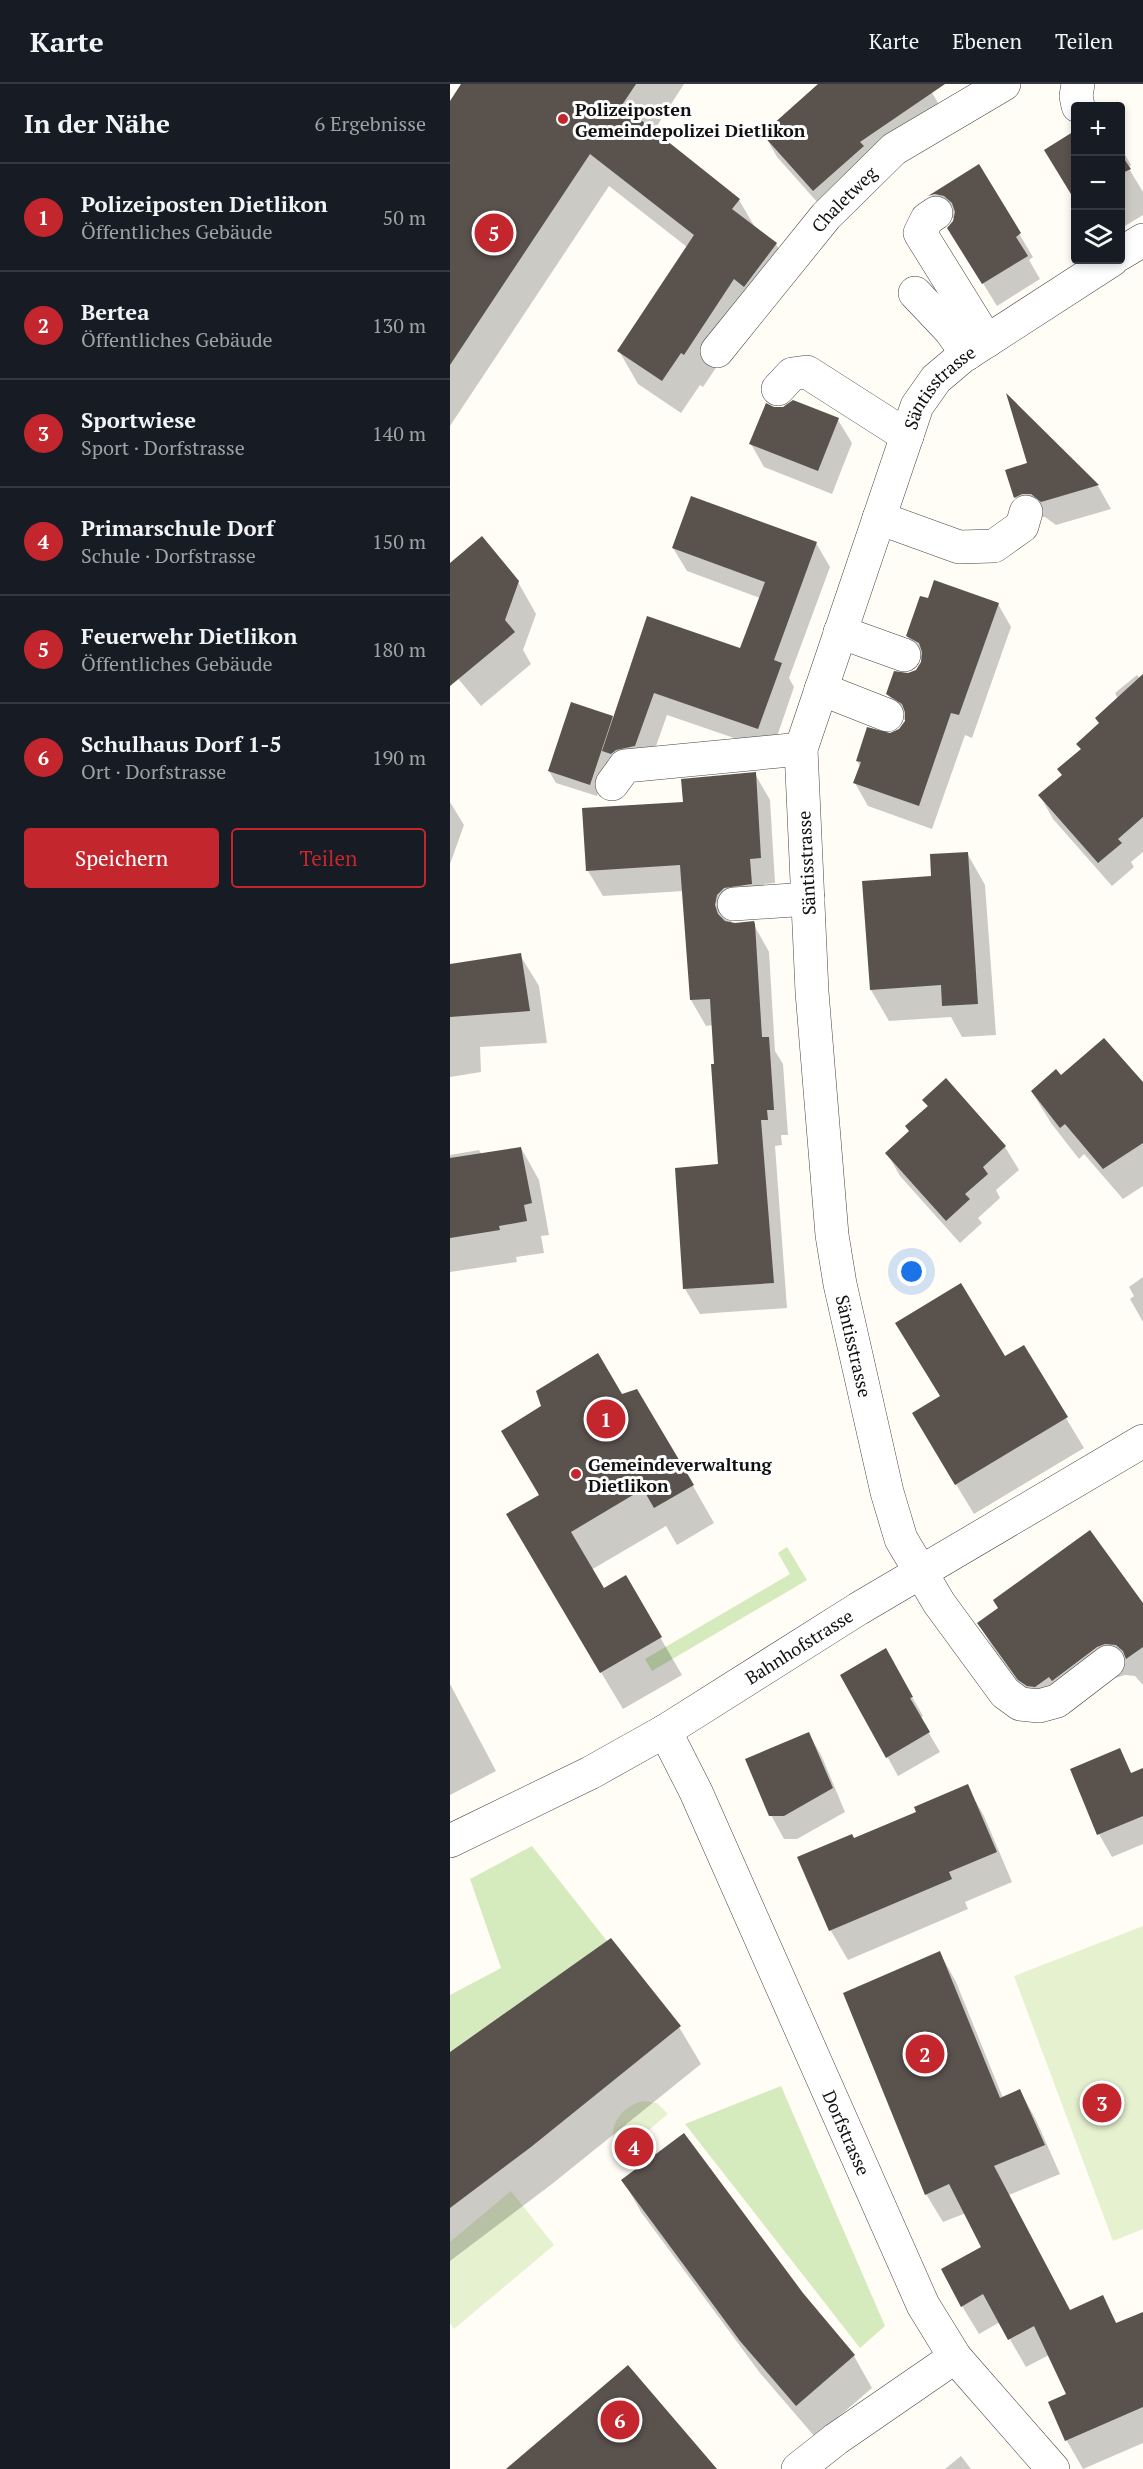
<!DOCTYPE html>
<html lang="de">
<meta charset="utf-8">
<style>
body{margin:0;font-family:"PT Serif",serif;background:#242831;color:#f1f3f6}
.controls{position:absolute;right:18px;top:18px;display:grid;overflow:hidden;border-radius:6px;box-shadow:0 3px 9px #0003}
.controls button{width:54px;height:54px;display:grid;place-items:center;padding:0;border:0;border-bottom:2px solid #363941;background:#171b24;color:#f1f3f6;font:30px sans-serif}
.you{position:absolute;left:462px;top:1188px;width:21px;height:21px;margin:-15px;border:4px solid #fff;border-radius:50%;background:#1a73e8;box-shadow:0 0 0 9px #1a73e833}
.badge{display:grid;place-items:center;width:39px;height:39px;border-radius:50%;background:#c4262e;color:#fff;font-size:20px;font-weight:700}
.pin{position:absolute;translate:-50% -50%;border:3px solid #fff;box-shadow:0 2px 6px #0006}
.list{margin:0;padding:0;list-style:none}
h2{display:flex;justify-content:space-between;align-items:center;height:78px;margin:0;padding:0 24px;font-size:26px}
h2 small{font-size:20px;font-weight:400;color:#9ea1a6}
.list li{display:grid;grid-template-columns:39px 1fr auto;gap:18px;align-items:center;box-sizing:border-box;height:108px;padding:0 24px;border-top:2px solid #363941}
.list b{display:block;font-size:22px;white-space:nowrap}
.list p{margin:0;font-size:20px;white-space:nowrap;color:#9ea1a6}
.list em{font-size:20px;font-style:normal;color:#9ea1a6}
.actions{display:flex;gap:12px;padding:18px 24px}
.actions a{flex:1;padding:14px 0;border:2px solid #c4262e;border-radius:6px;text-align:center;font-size:21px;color:#c4262e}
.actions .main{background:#c4262e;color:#fff}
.icon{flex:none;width:33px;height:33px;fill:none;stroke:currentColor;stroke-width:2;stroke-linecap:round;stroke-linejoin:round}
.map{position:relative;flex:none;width:693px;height:2385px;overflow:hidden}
header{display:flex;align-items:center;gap:36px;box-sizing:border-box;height:84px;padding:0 30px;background:#171b24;border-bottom:2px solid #363941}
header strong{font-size:28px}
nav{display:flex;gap:33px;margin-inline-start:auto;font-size:21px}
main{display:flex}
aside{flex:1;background:#171b24}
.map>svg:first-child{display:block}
.green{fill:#d5ebbd}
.pitch{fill:#e6f2cf}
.shadow{fill:#0003}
.building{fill:#5a524d}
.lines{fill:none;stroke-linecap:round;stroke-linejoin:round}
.minor-casing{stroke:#444;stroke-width:34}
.minor{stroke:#fff;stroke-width:33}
.poi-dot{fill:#c4262e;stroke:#fff;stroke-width:2}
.labels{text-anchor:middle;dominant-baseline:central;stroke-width:6;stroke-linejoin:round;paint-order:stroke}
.poi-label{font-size:18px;font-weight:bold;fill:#111;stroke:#fff;text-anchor:start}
.street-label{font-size:18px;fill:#111;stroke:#fff}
</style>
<header>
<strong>Karte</strong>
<nav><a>Karte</a><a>Ebenen</a><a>Teilen</a></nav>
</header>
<main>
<aside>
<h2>In der Nähe<small>6 Ergebnisse</small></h2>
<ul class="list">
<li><span class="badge">1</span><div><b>Polizeiposten Dietlikon</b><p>Öffentliches Gebäude</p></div><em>50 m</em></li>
<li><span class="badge">2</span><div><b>Bertea</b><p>Öffentliches Gebäude</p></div><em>130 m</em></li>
<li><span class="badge">3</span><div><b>Sportwiese</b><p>Sport · Dorfstrasse</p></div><em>140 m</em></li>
<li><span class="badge">4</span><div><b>Primarschule Dorf</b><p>Schule · Dorfstrasse</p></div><em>150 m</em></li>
<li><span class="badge">5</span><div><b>Feuerwehr Dietlikon</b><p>Öffentliches Gebäude</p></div><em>180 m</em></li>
<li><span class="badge">6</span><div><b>Schulhaus Dorf 1-5</b><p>Ort · Dorfstrasse</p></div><em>190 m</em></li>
</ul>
<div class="actions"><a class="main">Speichern</a><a>Teilen</a></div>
</aside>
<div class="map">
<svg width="693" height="2385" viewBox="0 0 693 2385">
<rect width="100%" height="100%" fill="#fffdf5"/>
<g class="green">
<path d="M337,1463L357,1496L202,1587L195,1575L340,1490L328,1469Z"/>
<path d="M82,1762L157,1857L0,1968V1911L51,1884L20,1795Z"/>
<path d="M331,2002L435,2242L410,2264L235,2040Z"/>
</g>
<g class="pitch">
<path d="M693,1842V2145L663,2157L564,1892Z"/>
<path d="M193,2017L207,2019L218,2030L171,2069C152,2046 170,2023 193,2017Z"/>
<path d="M61,2107L104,2161L4,2245L0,2239V2158Z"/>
</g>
<g class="shadow">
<path d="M13,0H234L203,48L289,116L306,145L326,160L345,193L304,227L253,303L250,301L231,329L188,300L169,267L237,163L159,102L0,342V19Z"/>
<path d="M370,0H477L495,31L377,129L327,73L314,50Z"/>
<path d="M670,62L681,81L678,83L693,108V131L670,145Z"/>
<path d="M528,82L583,173L579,176L590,195L547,222L513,167L505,134L493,135L480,113Z"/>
<path d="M559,314L648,402L661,425L606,441L595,433H586L578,436L565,413L579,380Z"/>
<path d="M324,325L388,336L402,359L382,410L314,383L301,360Z"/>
<path d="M366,459L380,483L339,594L344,603L322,667L217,631L198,685L167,690L159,675L147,712L106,699L99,687L162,633L164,636L198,534L291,566L310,514L237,487L223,464Z"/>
<path d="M0,481L68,498L86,530L73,566L81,580L31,622L0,585Z"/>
<path d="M548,520L561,543L522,654L515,651L482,745L418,722L405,699L410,682L407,677L440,651L450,646L457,637L451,634L438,610L458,591L467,587L473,576L457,552Z"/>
<path d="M687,591L693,598V768L681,778L684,783L662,802L603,735L590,712L613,692L668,615L665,609Z"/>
<path d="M305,690L320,716L325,799L314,800L316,826L289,830L280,839H303L319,868L325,967L333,980L338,1051H331L332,1061L325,1062L337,1224L250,1230L235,1205L269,1082L263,941L256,942L241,916L234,807L153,812L138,787L234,719Z"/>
<path d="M0,718L14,741L0,780Z"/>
<path d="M517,769L535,801L546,951L512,953L501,933L439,937L421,906L483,793Z"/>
<path d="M70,871L89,902L97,959L30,963L31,988L0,993V882Z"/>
<path d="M611,993L693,1001V1102L673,1115L634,1070L629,1075L601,1039L582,1008Z"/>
<path d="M495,997L555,1063L569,1086L546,1106L550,1114L528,1134L532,1139L510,1159L450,1092L437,1069L460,1048L478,1023L474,1016Z"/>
<path d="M71,1064L89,1096L99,1151L91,1152L94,1169L66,1173L67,1178L0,1188V1071L29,1066L32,1071Z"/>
<path d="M693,1193V1238L680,1215L684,1212L679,1203Z"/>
<path d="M573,1263L634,1364L524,1430L481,1359L491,1313L464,1269L555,1274Z"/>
<path d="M172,1312L243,1402L264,1439L227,1461L216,1442L141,1486L153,1506L175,1493L232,1591L173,1625L79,1468L90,1412Z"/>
<path d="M693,1522V1601L685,1592L675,1591L665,1594L621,1628L618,1623L588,1627L547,1571L529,1540Z"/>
<path d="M435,1566L473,1632L470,1634L490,1668L448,1692L392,1591Z"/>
<path d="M0,1600L46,1687L0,1711Z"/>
<path d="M359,1650L372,1673L395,1728L347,1755H334L321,1731Z"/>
<path d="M669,1666L693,1714V1760L662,1773L649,1750Z"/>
<path d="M517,1702L534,1732L562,1798L515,1818L518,1825L398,1876L381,1847L349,1774L404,1756L468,1728Z"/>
<path d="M490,1869L506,1898L553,2014L570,2007L586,2036L610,2090L559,2111L621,2228L652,2213L667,2240L693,2229V2359L633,2385L617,2357L600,2319L618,2311L599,2271L576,2283L550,2238L529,2250L512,2222L533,2163L516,2129L493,2138L476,2110Z"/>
<path d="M229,1943L251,1980L102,2100L0,2177V1970Z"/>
<path d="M173,2096L352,2210L404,2272L422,2304L365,2353L310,2289L191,2128Z"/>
<path d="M511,2372L521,2385H495Z"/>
</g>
<g class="building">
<path d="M11,0H186L172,21L290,115L282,125L327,159L294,203L284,195L234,271L231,269L212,297L167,267L244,151L140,70L0,281V17Z"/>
<path d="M368,0H495L410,58L414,62L363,107L312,50Z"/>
<path d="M626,46V115H624L594,66Z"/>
<path d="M670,69L681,85L670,90Z"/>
<path d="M529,80L571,149L566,153L578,172L532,200L497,144L503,137L505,128L502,119L494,112L485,110L478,112Z"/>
<path d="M556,309L649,401L591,418L581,410H572L564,414L555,386L577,379Z"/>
<path d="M343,316L389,334L368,387L299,360L316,319L324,323H333Z"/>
<path d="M241,412L367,458L324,576L332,579L308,645L204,609L185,662L166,666L161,670L152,667L197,532L290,564L315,498L222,464Z"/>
<path d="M32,452L69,497L55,536L65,548L0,602V479Z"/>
<path d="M484,496L549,519L509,631L501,629L469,722L403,699L411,678L406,677L417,643L440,649L449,645L455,637V628L452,620L436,610L444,587L458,589L466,586L471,578L472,568L469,559L456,552L470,512L478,514Z"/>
<path d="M693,590V733L668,755L672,759L648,779L588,711L612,691L607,685L631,665L626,660L649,639L645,634Z"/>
<path d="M121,618L163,632L140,701L98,687Z"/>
<path d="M306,688L311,774L300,775L302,800L274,804L267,811L265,821L268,830L275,837L285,839L304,837L305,840L312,953H319L324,1026H317L318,1036H311L324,1199L233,1205L225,1084L268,1080L261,980H264L260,915L240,916L230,781L136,787L132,724L233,718L231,695Z"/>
<path d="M518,768L528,920L492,922L491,901L420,906L412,797L481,792L480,770Z"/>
<path d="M71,869L80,927L0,933V880Z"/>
<path d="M654,954L693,998V1059L653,1085L615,1040L610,1044L581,1007L606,985L611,991Z"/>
<path d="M496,994L556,1062L533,1083L538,1090L515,1110L520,1115L496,1137L435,1069L459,1047L455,1042L478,1022L472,1016Z"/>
<path d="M71,1063L82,1119L74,1121L77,1137L49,1142L50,1146L0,1154V1074Z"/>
<path d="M511,1199L555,1272L574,1261L618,1333L505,1401L462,1329L490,1312L445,1239Z"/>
<path d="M148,1269L172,1310L187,1305L244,1401L204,1424L193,1405L121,1448L154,1504L176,1491L212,1553L150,1589L56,1430L89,1411L51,1347L91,1322L86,1307Z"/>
<path d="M640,1446L693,1519V1563L676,1575L673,1567L666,1561L655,1560L647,1563L602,1597L599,1593L585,1603L577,1602L568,1596L527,1539L548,1524L543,1516Z"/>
<path d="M436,1564L463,1613L460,1614L480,1648L436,1674L390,1591Z"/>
<path d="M359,1648L383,1704L334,1732H319L295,1675Z"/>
<path d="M670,1664L681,1689L693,1684V1732L647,1751L620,1685Z"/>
<path d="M518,1700L547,1768L499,1788L502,1795L379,1847L347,1773L402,1750L404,1754L466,1728L464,1723Z"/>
<path d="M161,1854L231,1942L81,2063L0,2124V1968Z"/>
<path d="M490,1867L550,2014L570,2005L595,2061L544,2082L620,2226L653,2211L666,2239L693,2228V2323L615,2357L598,2318L616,2310L584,2242L558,2256L533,2210L511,2223L491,2185L531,2163L499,2100L475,2111L393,1909Z"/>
<path d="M234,2049L353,2209L405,2271L346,2322L290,2257L171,2096Z"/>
<path d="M178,2281L267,2385H56Z"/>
</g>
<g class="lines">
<g class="minor-casing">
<g id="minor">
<path d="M628,22L626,12L628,0"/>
<path d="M486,129L477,135L470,149L537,257"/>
<path d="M670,170L693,156"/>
<path d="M465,209L500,246L517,270"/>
<path id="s1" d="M267,267L376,132L444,65L554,0"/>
<path d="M328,305L342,290L357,288L457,352"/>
<path d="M429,434L509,463L544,462L572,442L576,428"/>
<path d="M390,548L454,571"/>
<path d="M371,605L437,631"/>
<path d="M162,700L175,682L351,665"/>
<path d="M284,820L358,815"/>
<path id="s2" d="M658,1578L607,1617L589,1622L570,1620L555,1609L489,1519L451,1455L437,1408L390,1200L382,1151L362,908L351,665L467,322L486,295L512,273L662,176"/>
<path id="s3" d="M215,1647L246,1708L473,2221L505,2273L603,2385"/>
<path id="s4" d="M0,1757L140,1689L215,1647L408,1525L693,1357"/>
<path d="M348,2385L386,2355L505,2273"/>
</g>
</g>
<use href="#minor" class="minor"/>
</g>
<g class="poi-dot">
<circle cx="113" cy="35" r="6"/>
<circle cx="126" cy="1390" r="6"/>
</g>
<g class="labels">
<g class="poi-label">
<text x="125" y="25">Polizeiposten<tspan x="125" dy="21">Gemeindepolizei Dietlikon</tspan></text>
<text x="138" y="1380">Gemeindeverwaltung<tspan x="138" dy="21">Dietlikon</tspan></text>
</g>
<g class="street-label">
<text stroke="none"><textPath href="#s1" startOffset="198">Chaletweg</textPath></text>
<text stroke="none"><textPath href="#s2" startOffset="1496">Säntisstrasse</textPath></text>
<text transform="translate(356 779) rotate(-93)">Säntisstrasse</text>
<text transform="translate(404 1262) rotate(77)">Säntisstrasse</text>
<text stroke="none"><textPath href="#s4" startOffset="400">Bahnhofstrasse</textPath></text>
<text stroke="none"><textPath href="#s3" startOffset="441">Dorfstrasse</textPath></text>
</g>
</g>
</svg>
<div class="controls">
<button>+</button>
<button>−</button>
<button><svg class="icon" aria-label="layers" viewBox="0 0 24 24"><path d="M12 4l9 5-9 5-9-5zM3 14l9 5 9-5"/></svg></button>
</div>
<div class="you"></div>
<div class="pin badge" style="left:156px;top:1335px">1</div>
<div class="pin badge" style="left:475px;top:1970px">2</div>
<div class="pin badge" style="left:652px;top:2019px">3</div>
<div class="pin badge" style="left:184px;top:2063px">4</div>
<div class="pin badge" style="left:44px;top:149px">5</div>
<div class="pin badge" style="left:170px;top:2336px">6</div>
</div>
</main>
